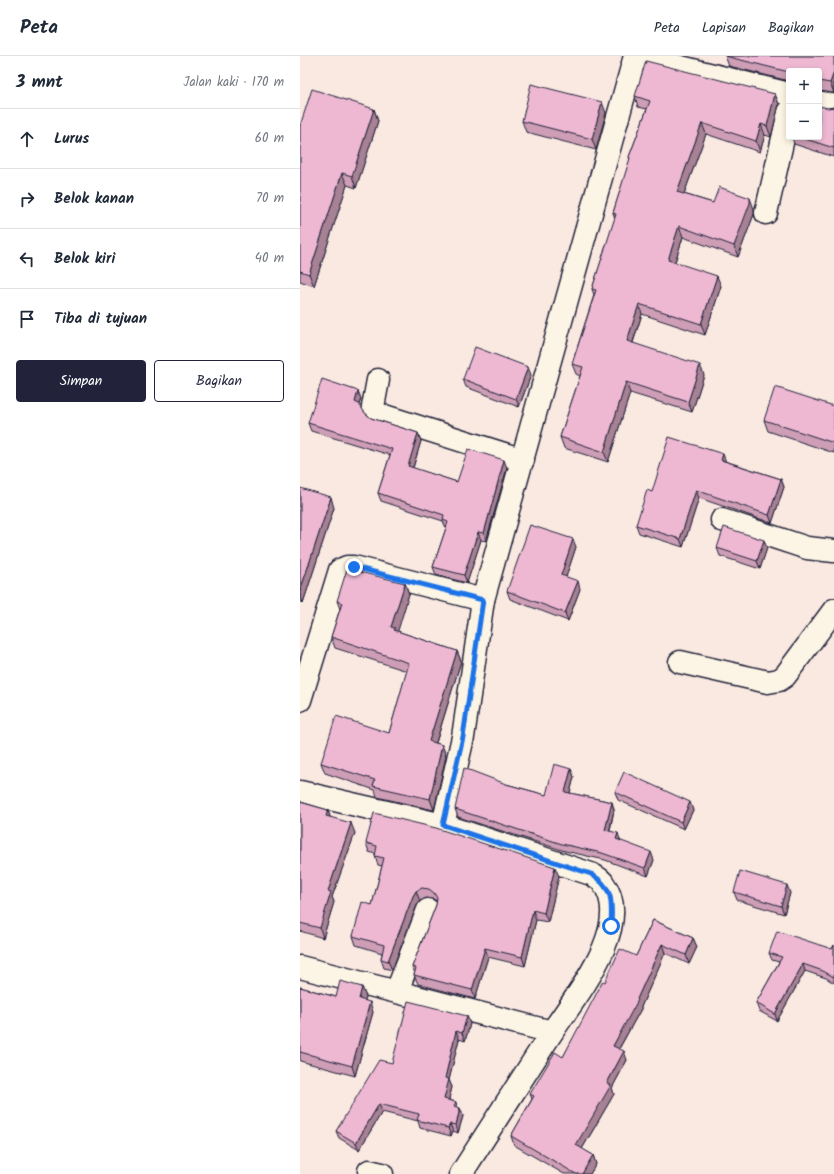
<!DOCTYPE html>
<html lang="id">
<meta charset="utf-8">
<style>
body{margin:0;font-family:Kalam,sans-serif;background:#f6f6f7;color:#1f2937}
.controls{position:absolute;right:12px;top:12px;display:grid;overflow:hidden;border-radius:4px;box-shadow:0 2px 6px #0003}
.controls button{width:36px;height:36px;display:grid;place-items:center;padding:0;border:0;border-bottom:1px solid #e0e1e3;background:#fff;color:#1f2937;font:20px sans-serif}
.stop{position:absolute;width:12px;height:12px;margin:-9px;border:3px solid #1a73e8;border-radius:50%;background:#fff}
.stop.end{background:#1a73e8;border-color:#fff;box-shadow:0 1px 4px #0008}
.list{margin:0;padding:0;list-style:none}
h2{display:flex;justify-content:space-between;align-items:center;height:52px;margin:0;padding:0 16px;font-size:17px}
h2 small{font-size:13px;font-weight:400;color:#747a83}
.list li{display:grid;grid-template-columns:26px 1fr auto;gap:12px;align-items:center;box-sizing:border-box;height:60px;padding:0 16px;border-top:1px solid #e0e1e3}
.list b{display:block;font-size:15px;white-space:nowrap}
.list em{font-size:13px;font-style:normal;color:#747a83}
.actions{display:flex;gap:8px;padding:12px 16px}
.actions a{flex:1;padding:9px 0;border:1px solid #22223b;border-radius:4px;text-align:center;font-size:14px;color:#22223b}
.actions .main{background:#22223b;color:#fff}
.icon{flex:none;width:22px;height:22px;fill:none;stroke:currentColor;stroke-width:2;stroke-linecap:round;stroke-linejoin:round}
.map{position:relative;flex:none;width:534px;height:1118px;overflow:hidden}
header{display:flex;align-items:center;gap:24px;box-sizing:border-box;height:56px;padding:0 20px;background:#fff;border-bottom:1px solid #e0e1e3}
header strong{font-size:19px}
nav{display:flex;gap:22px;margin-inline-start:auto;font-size:14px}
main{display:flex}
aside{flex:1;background:#fff}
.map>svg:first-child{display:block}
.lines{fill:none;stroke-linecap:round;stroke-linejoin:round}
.minor-casing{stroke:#22223b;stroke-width:25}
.minor{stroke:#fcf5e5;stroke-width:22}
.wall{fill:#cd9eb5;stroke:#22223b}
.shaded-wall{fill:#a78194;stroke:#22223b}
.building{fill:#eeb8d3;stroke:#22223b}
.route{stroke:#1a73e8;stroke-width:5}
</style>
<header>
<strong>Peta</strong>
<nav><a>Peta</a><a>Lapisan</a><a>Bagikan</a></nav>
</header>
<main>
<aside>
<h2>3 mnt<small>Jalan kaki · 170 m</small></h2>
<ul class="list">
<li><svg class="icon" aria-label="ahead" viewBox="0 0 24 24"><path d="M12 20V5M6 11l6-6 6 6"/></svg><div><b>Lurus</b></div><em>60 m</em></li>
<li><svg class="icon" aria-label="right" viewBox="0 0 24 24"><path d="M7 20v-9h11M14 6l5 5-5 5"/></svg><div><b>Belok kanan</b></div><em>70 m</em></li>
<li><svg class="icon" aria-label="left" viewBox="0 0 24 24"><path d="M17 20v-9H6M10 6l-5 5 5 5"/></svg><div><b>Belok kiri</b></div><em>40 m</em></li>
<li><svg class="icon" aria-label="arrive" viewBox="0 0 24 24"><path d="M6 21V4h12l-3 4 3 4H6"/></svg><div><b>Tiba di tujuan</b></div></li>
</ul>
<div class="actions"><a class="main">Simpan</a><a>Bagikan</a></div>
</aside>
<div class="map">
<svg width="534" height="1118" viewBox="0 0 534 1118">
<rect width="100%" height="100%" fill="#f9e9e1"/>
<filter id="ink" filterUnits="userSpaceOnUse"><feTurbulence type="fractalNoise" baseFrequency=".025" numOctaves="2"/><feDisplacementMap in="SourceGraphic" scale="8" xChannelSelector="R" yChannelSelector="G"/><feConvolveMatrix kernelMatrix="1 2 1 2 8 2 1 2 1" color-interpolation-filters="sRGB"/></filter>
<g filter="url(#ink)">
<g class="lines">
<g class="minor-casing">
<g id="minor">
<path d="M337,0L489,38"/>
<path d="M519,46L534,50"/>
<path d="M466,157L489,56"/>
<path d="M78,324L73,351L78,358L223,404"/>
<path d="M422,464L507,492L534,495"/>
<path d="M380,606L468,626L479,624L485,620L534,554"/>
<path d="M0,644L40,514L47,511H54L183,544"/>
<path d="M0,736L143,769L291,818C295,820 301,823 303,827C335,869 275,941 252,976L0,911"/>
<path d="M143,769L163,681L183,544L335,0"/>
<path d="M97,935L128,854"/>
<path d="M69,1115L82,1118"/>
<path d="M161,1118L252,976"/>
</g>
</g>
<use href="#minor" class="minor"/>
</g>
<g class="wall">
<path d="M425,0H534V37L519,35V15H489V25L429,10Z"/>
<path d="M475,38L479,48L471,81L465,79L460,96L406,78L384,138L413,147L454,153V158L438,201L383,181L375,206L421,230L405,279L342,258L333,287L404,319L392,356L330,337L308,406L264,392L260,381L280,320L276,318L272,308L294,239L292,233L315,163L313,157L330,104L329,101L347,53L338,51L335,40Z"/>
<path d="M534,51V101L494,88L492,81H519L528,52Z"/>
<path d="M74,53L78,65L56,132L47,129L14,230L0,225V70Z"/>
<path d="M306,57L296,94L226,76L222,65Z"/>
<path d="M231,319L219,351L166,331L163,323Z"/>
<path d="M58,335L61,343L59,349L65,357L71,362L118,377L121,385L113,412L157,426L207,412L186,485L181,484L167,527L136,519L133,511L146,472L143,465L81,445L78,437L90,399L11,375L8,367Z"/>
<path d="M534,350V397L468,375L464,364Z"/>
<path d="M425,405L481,423L484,431L472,467L399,442L383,491L339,477L336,469L352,436Z"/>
<path d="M0,432L34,452L3,547L0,546Z"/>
<path d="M276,491L266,521L280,533L268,565L210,543L207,535Z"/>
<path d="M417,492H467L460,513L420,500Z"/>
<path d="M105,527L109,538L97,575L157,595L161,605L136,687L142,689L146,700L134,754L77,741L75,734L25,717L21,707L89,677L107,615L35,592L31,581L40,553L37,545Z"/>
<path d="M271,713L274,721L270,737L312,746L314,754L310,775L320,784V785L354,804L348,820L305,804L265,795L158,761L155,753L206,728L246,739Z"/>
<path d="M315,736L393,754L384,773L318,744Z"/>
<path d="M0,744L1,746L28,754L30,761L55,777L32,841L34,846L23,882L0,875Z"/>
<path d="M66,787L259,820L248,866L236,864L225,910L188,901L175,943L118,928L114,919L115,917L112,911L136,849L137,845L133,843L126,842L120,845L117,849L92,914L84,912L81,903L82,897L56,889L53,880L72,849L82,810L78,809L75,800V798L69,796Z"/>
<path d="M434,836L490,837L484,858L437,844Z"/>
<path d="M353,864L393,882L397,891L389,908L365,897L341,951V953L319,993L327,1004L312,1032L314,1038L282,1093L293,1099L296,1108L290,1118H264L214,1089L211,1080L232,1043L230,1038L263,1001L305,926L336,900Z"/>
<path d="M534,889V927L526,922L505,915L477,965L459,955L456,947L479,906L472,904L469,897L532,893Z"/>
<path d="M0,931L36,941L62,931L66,941L65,944L73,956L55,1020L0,1005Z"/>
<path d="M167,960L170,968L165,985L159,983L149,1024L152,1031L149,1044L156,1046L157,1051L160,1052L163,1060L158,1077L153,1075L151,1080L120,1072L118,1065L82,1056L59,1094L39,1082L36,1075L92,1007Z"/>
</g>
<g class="shaded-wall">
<path d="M534,16V37L530,27Z"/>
<path d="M475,38L479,48L471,81L467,70Z"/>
<path d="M302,46L306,57L296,94L292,83Z"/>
<path d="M74,53L78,65L56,132L52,120Z"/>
<path d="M402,67L406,78L381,146L377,136Z"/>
<path d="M461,68L465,79L460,96L456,85Z"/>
<path d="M42,117L47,129L14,230L9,218Z"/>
<path d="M450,142L454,153V158L438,201L434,190Z"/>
<path d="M379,170L383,181L372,215L368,204Z"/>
<path d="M417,220L421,230L405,279L401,268Z"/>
<path d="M339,248L342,258L330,295L327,285Z"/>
<path d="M400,309L404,319L392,356L388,346Z"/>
<path d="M228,311L231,319L219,351L216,343Z"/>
<path d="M326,326L330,337L308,406L304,396Z"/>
<path d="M58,335L61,343L57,354L55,346Z"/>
<path d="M118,377L121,385L111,418L108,410Z"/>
<path d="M423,398L426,406L421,404Z"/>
<path d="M204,404L207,412L186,485L184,477Z"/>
<path d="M481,423L484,431L472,467L469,459Z"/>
<path d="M396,434L399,442L383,491L380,483Z"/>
<path d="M31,441L34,452L3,547L0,538V535Z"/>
<path d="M178,476L181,484L167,527L164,519Z"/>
<path d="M273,483L276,491L264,527L261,519Z"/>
<path d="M464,484L467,492L460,513L457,505Z"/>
<path d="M278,525L280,533L268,565L265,557Z"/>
<path d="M105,527L109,538L97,578L91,571Z"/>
<path d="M157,595L161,605L133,696L129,685Z"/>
<path d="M142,689L146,700L134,754L130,743Z"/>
<path d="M271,713L274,721L268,744L265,736Z"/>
<path d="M312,746L314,754L308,781L305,774Z"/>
<path d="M390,746L393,754L384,773L381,766Z"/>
<path d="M28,754L31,764L26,760Z"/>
<path d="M51,767L55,777L32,841L34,846L23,882L20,872L28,835Z"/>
<path d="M318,777L320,784L319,791L316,783Z"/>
<path d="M351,796L354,804L348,820L345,812Z"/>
<path d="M255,811L259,820L248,866L244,857Z"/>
<path d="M487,829L490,837L484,858L481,850Z"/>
<path d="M116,835L120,845L117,849L92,914L88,905L113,840Z"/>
<path d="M233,854L236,864L225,910L222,901Z"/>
<path d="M393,882L397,891L389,908L386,899Z"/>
<path d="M362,888L365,897L341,951V953L316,998L313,990L337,943Z"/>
<path d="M185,892L188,901L175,943L172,934Z"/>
<path d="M503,908L505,915L477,965L475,958Z"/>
<path d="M62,931L66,941L62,953L59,943Z"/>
<path d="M70,946L73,956L55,1020L52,1010Z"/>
<path d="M167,960L170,968L165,985L162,977Z"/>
<path d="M156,975L159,983L149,1024L152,1031L147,1051L144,1043L145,1022Z"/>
<path d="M324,995L327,1004L312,1032L314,1038L279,1098L276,1089L307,1027Z"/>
<path d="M79,1048L82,1056L59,1094L56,1087Z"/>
<path d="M160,1052L163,1060L158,1077L156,1069Z"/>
<path d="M150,1068L153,1075L151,1080L148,1072Z"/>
<path d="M293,1099L296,1108L290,1118H282Z"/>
</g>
<g class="building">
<path d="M425,0H534V16L530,27L519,25V15H489V16Z"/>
<path d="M346,5L475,38L467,70L461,68L456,85L402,67L377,136L413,147L419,131L450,142V147L434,190L379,170L368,204L417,220L401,268L339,248L327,285L400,309L388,346L326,326L304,396L260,381L283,311L272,308L296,234L292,233L316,158L313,157L330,102L329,101L350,45L335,40Z"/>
<path d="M231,28L302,46L292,83L222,65Z"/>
<path d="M12,33L74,53L52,120L42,117L9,218L0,215V70Z"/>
<path d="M519,50L528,52L534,51V92L499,81H519Z"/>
<path d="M175,291L228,311L216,343L163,323Z"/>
<path d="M22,323L58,335L55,346L59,348L65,357L71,362L118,377L108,410L157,426L168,393L204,404L184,477L178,476L164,519L133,511L148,466L143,464L144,459L78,437L92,393L8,367Z"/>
<path d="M475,331L534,350V387L464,364Z"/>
<path d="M369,381L423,398L421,404L481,423L469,459L396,434L380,483L336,469L347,434L352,436Z"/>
<path d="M0,432L31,441L0,535Z"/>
<path d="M230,469L273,483L261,519L278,525L265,557L207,535Z"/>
<path d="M424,471L464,484L457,505L417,492Z"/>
<path d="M47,513L105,527L91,571L95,572L94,574L157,595L129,685L142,689L130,743L73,730L75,724L21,707L36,660L89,677L109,607L31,581L42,547L37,545Z"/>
<path d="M254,708L271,713L265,736L312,746L305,774L318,777L316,783L351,796L345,812L302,797L262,788L155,753L164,712L206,728L246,739Z"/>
<path d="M324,716L390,746L381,766L315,736Z"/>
<path d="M0,746L28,754L26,760L51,767L28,835L31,836L20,872L0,867Z"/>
<path d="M74,757L136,772L255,811L244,857L233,854L222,901L185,892L172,934L114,919L116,912L112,911L136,849L137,842L134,837L129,833L122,832L116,835L113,840L88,905L81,903L84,889L53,880L62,846L72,849L84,802L75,800L77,790L66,787Z"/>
<path d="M440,815L487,829L481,850L434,836Z"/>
<path d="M353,864L393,882L386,899L362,888L337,943L338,944L313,990L324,995L307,1027L311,1029L276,1089L293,1099L282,1118H276L211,1080L234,1040L230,1038L255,996L263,1001L303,925L305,926L320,893L336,900Z"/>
<path d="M477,875L532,893L534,889V921L523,915L503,908L475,958L456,947L482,901L469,897Z"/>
<path d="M40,925L62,931L59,943L70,946L52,1010L0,996V931L36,941Z"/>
<path d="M108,945L167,960L162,977L156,975L145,1022L149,1023L144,1043L156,1046L154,1050L160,1052L156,1069L150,1068L148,1072L117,1064L119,1058L79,1048L56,1087L36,1075L79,1004L92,1007Z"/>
</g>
</g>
<g class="lines" filter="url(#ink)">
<path class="route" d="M54,511L183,544L163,681L143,769L291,818C314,832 312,846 311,870"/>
</g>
</svg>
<div class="controls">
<button>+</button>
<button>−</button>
</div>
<div class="stop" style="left:311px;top:870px"></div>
<div class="stop end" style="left:54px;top:511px"></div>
</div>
</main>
